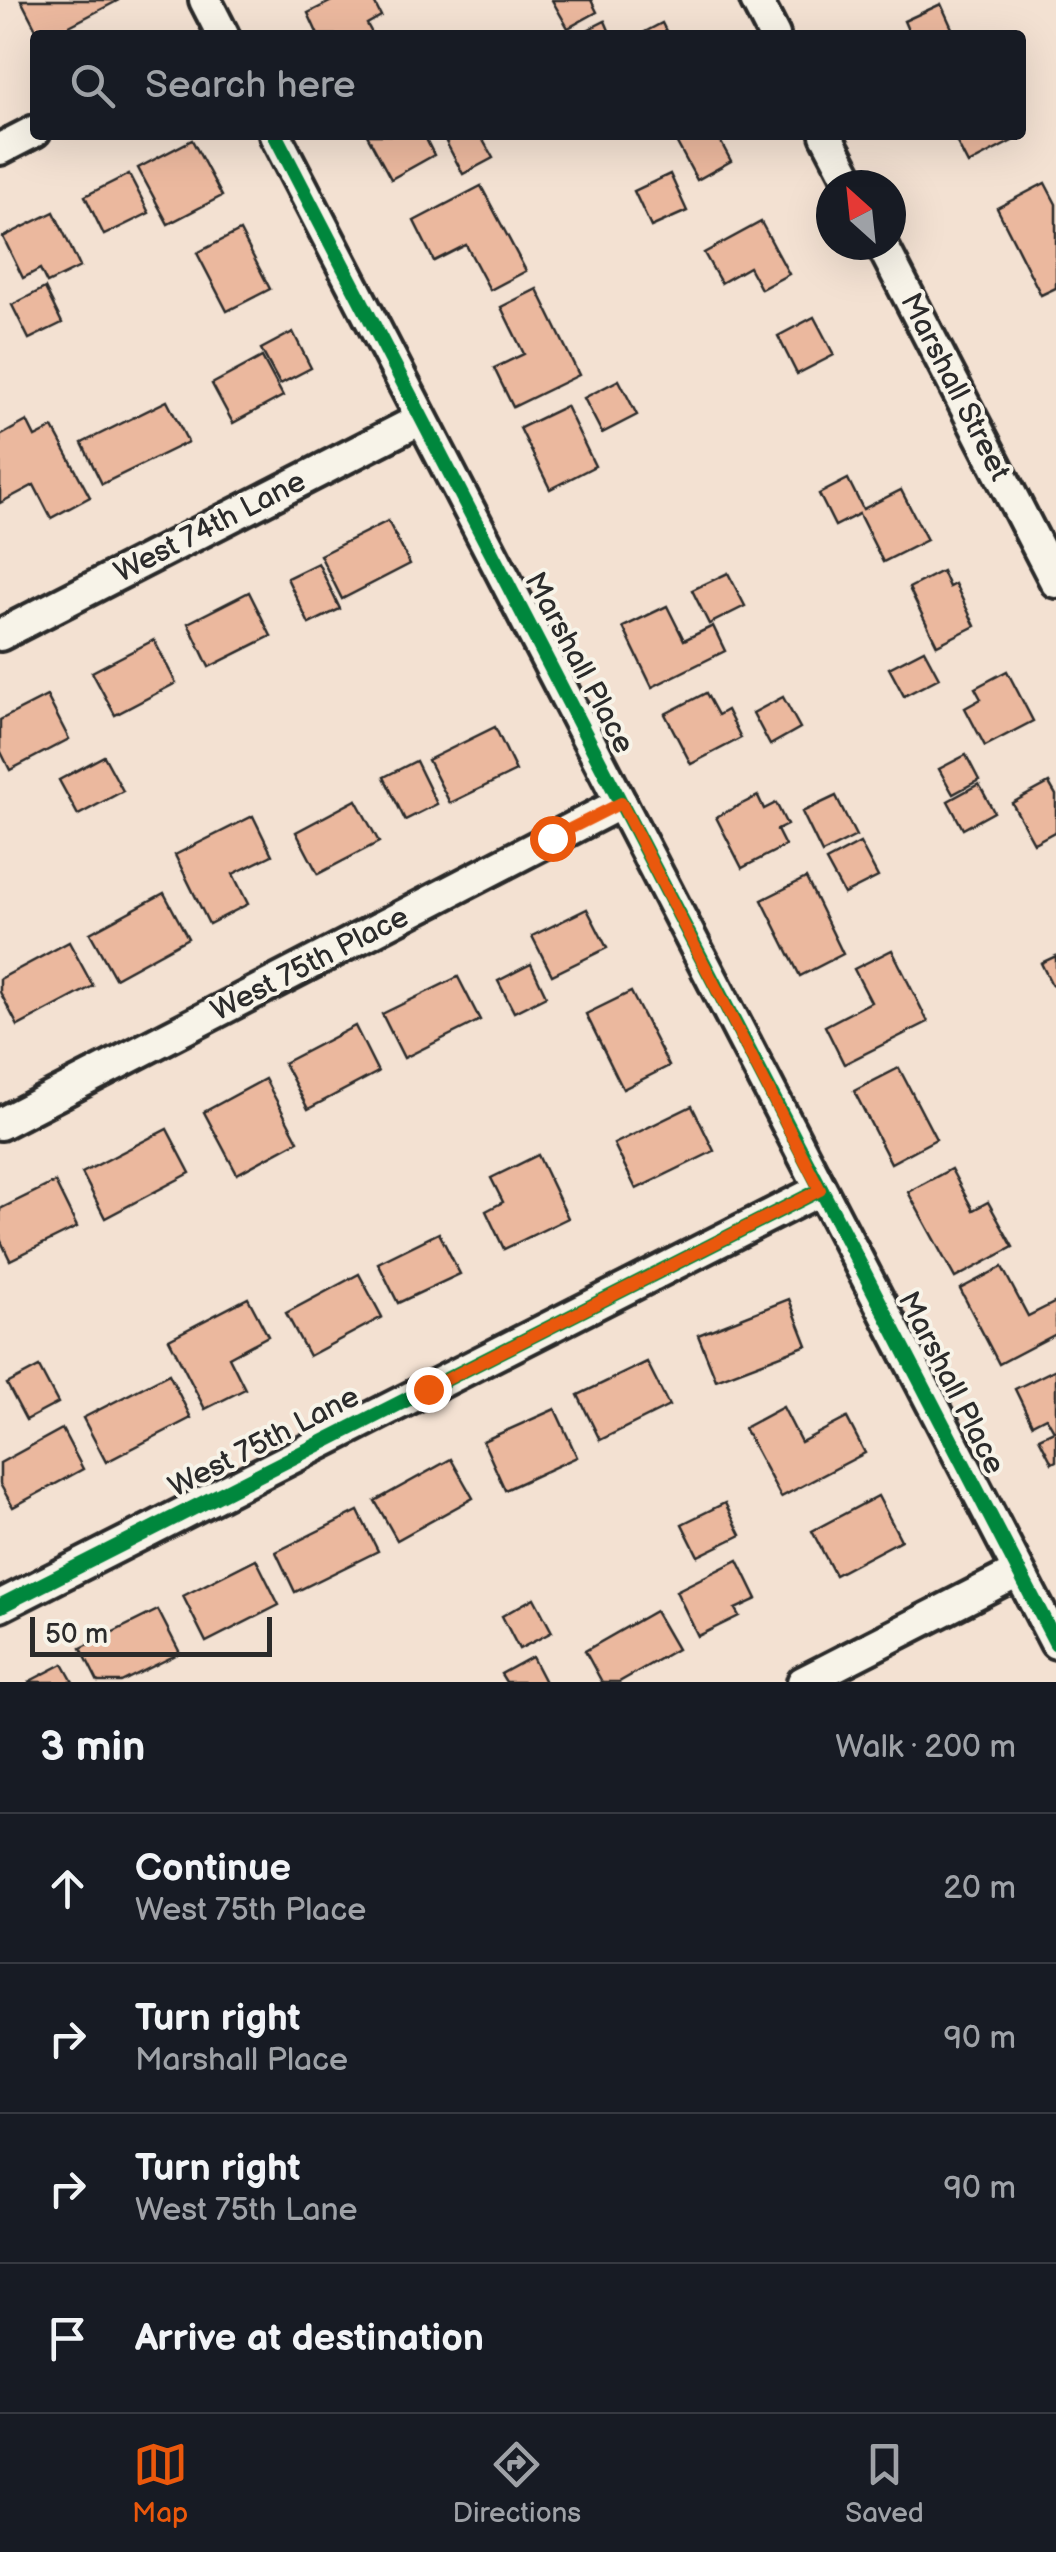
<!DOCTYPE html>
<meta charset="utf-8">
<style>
body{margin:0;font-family:"Balsamiq Sans",sans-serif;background:#242831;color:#f1f3f6}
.compass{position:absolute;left:816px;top:170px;width:90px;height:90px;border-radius:50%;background:#171b24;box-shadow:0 10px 40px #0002;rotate:333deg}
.scale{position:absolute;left:30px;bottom:25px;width:242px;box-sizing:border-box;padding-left:10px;border:5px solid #2b2b2b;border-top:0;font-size:28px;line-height:35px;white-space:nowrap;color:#2b2b2b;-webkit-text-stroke:8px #f7f3e8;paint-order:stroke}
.stop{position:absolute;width:30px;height:30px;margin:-22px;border:8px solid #ea580c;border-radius:50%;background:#fff}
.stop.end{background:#ea580c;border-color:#fff;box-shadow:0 2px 10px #0008}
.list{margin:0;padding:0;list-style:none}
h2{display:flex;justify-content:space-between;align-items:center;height:130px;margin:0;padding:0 40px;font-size:42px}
h2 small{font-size:32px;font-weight:400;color:#9ea1a6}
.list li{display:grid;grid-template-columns:65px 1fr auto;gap:30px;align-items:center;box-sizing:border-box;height:150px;padding:0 40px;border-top:2px solid #363941}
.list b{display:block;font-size:38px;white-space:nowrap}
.list p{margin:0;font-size:32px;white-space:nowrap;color:#9ea1a6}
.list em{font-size:32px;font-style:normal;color:#9ea1a6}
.icon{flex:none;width:55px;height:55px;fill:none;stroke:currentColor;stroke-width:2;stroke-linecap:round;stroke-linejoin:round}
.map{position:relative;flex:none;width:1056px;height:1682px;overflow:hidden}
.search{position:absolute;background:#171b24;box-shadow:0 10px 40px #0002;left:30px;right:30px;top:30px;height:110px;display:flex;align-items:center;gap:25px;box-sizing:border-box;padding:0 35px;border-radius:10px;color:#9ea1a6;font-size:38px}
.sheet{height:730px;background:#171b24}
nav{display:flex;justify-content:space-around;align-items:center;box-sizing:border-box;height:140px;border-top:2px solid #363941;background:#171b24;font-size:28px;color:#9ea1a6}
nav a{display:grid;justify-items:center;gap:5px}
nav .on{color:#ea580c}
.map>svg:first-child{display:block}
.building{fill:#ebb89e;stroke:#2b2b2b;stroke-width:2.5}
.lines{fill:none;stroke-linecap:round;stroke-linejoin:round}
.minor-casing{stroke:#2b2b2b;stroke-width:38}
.minor{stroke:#f7f3e8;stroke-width:30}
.cycleway-casing{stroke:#f7f3e8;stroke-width:21}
.cycleway{stroke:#00873e;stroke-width:15}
.route{stroke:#ea580c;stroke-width:12}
.labels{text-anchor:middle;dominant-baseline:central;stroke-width:8;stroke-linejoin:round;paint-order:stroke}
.street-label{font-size:30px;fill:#2b2b2b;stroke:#f7f3e8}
</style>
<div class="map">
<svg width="1056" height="1682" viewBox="0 0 1056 1682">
<rect width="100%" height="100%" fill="#f3e1d2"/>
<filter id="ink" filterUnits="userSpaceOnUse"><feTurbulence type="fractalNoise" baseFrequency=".01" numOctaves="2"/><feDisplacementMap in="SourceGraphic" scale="20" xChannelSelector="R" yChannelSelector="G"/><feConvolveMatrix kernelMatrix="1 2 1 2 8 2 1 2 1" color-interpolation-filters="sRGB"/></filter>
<g filter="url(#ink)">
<g class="building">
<path d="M21,0H119L52,35H39Z"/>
<path d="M334,0H373L381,16L367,24L373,35H318L308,13Z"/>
<path d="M552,0H591L597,12L568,28Z"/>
<path d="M941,4L955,35H910L904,21Z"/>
<path d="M605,21L611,35H577Z"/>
<path d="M662,23L668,35H639Z"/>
<path d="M367,135H424L434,155L391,179Z"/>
<path d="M459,135H480L493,158L463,174L446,142Z"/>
<path d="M691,135H717L731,161L697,180L677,143Z"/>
<path d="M953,135H1014L1016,139L968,164Z"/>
<path d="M192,140L222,196L168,224L138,168Z"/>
<path d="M129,174L149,213L104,235L85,196Z"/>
<path d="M670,174L687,211L651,227L634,191Z"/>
<path d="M1045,183L1056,204V288L1041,295L997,208Z"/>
<path d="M481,186L526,271L490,290L466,245L434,261L414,221Z"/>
<path d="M54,212L80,267L47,283L40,269L23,278L3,237Z"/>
<path d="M761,222L789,274L761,289L749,267L721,283L704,253Z"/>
<path d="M240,231L270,289L227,311L197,253Z"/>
<path d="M45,288L62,323L29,339L12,305Z"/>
<path d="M537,289L579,375L513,407L494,368L524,354L501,307Z"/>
<path d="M814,317L834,355L797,374L778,336Z"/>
<path d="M293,332L311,368L280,384L261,349Z"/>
<path d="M262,357L283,396L233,423L212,384Z"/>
<path d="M619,380L637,415L602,433L584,398Z"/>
<path d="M167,401L188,442L102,484L82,443Z"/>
<path d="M566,406L595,466L550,489L520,428Z"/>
<path d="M27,421L35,437L53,428L90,497L51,518L34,485L0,503V436Z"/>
<path d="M848,479L863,509L901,490L927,540L883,562L859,514L835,526L819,494Z"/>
<path d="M388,521L410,564L342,599L320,555Z"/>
<path d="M318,563L340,609L309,624L287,578Z"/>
<path d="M942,571L949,587L955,584L975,626L937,645L909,588Z"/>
<path d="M728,573L745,606L709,624L692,590Z"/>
<path d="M249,592L271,636L209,667L188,623Z"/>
<path d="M667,606L684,640L713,626L725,651L652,687L623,627Z"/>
<path d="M154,640L176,683L115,715L92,672Z"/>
<path d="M924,650L939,678L904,696L889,668Z"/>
<path d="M1007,671L1033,721L985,746L965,708L981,699L975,688Z"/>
<path d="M706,693L718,715L727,710L741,738L691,764L665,714Z"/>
<path d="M47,696L69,739L10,770L0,750V720Z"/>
<path d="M783,697L800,728L770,745L753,713Z"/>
<path d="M495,727L516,771L450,803L428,760Z"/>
<path d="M966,755L979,780L953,794L939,769Z"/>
<path d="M104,756L123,791L78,815L59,780Z"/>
<path d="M416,761L437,804L405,820L384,777Z"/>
<path d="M1049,783L1056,795V831L1034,843L1012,803Z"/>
<path d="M979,784L994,812L963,829L948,801Z"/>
<path d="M758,796L764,809L776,803L787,825L777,830L785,846L742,868L716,817Z"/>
<path d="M836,796L856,836L822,853L802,812Z"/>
<path d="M356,800L379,842L318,874L296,832Z"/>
<path d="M253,816L272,855L233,874L248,904L209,924L175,855Z"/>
<path d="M860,843L878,877L844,894L826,861Z"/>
<path d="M806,878L843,954L800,976L762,900Z"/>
<path d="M164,893L188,938L115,978L90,933Z"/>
<path d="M587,909L607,948L552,975L532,936Z"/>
<path d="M69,942L93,986L18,1026L0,992V979Z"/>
<path d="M892,950L928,1022L844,1064L825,1026L871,1002L854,969Z"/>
<path d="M1056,956V983L1052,985L1041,963Z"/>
<path d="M531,964L546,996L514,1012L498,981Z"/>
<path d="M458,977L480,1020L404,1058L382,1014Z"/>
<path d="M631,992L669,1066L623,1089L586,1014Z"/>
<path d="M355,1026L378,1072L308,1109L284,1063Z"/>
<path d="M899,1068L936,1139L891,1163L854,1091Z"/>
<path d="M265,1079L298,1141L237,1174L204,1112Z"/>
<path d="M692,1106L714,1151L636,1189L614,1144Z"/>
<path d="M167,1129L190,1173L105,1218L82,1173Z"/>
<path d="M538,1155L568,1218L504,1249L486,1211L503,1202L491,1178Z"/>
<path d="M951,1169L973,1210L988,1202L1013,1247L955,1278L908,1192Z"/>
<path d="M55,1182L77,1227L10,1260L0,1239V1209Z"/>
<path d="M439,1233L460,1274L398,1303L378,1263Z"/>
<path d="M1002,1267L1028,1316L1056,1302V1334L999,1364L960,1289Z"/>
<path d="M359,1274L382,1317L309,1356L286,1313Z"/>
<path d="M248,1298L268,1336L229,1357L245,1389L205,1409L169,1339Z"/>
<path d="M789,1299L807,1345L716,1380L698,1335Z"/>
<path d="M647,1362L669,1406L600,1440L578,1395Z"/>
<path d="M39,1367L58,1403L26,1420L7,1384Z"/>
<path d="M1056,1369V1461L1052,1463L1039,1438L1054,1431L1046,1417L1032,1424L1015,1389Z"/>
<path d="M169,1374L191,1418L106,1462L83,1418Z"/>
<path d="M783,1407L801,1442L847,1418L865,1453L781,1497L744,1428Z"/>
<path d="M555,1409L577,1457L505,1490L483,1441Z"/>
<path d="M62,1429L83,1469L13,1507L0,1484V1463Z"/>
<path d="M451,1459L473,1498L397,1540L375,1501Z"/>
<path d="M878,1496L901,1540L835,1575L812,1531Z"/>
<path d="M725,1503L741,1535L698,1556L682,1524Z"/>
<path d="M358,1511L378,1551L295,1592L276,1552Z"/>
<path d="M256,1559L279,1605L206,1642L183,1596Z"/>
<path d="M738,1560L757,1599L735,1609L739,1616L698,1636L676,1591Z"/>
<path d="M534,1598L552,1632L519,1649L502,1616Z"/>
<path d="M158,1610L180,1653L121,1682H98L81,1648Z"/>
<path d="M655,1611L677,1649L619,1682H602L585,1651Z"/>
<path d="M532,1657L545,1682H506L501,1674Z"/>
<path d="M63,1664L73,1682H28Z"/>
</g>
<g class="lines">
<g class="minor-casing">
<g id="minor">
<path d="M205,0L223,35"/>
<path d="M756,0L774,35"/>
<path d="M275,135L1056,1643"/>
<path d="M826,135L852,185"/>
<path d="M0,149L35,131"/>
<path d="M882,245L1056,582"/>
<path d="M0,635L421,419"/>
<path d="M0,1124L621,803"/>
<path d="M0,1606L820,1190"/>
<path d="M803,1682L1018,1572"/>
</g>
</g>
<use href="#minor" class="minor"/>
<g class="cycleway-casing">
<g id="cycleway">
<path d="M275,135L1056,1643"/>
<path d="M0,1606L820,1190"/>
</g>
</g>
<use href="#cycleway" class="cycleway"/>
</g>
</g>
<g class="lines" filter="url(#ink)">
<path class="route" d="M428,1389L820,1190L621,803L552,838"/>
</g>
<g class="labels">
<g class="street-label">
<text transform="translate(955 387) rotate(63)">Marshall Street</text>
<text transform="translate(210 527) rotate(-27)">West 74th Lane</text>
<text transform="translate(579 663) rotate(62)">Marshall Place</text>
<text transform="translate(310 964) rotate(-27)">West 75th Place</text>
<text transform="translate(951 1383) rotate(63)">Marshall Place</text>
<text transform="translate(264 1442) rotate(-27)">West 75th Lane</text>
</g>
</g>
</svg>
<svg class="compass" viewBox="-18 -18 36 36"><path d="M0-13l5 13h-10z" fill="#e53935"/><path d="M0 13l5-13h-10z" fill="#9ea1a6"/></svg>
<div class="scale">50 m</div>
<div class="stop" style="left:552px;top:838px"></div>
<div class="stop end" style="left:428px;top:1389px"></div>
<div class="search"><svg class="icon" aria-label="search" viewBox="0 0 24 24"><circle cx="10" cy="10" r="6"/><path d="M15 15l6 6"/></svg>Search here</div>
</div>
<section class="sheet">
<h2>3 min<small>Walk · 200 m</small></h2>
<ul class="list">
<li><svg class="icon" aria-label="ahead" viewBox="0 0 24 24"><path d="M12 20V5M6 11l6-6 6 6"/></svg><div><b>Continue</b><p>West 75th Place</p></div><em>20 m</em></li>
<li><svg class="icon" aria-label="right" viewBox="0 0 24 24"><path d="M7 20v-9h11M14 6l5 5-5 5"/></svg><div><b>Turn right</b><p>Marshall Place</p></div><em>90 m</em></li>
<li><svg class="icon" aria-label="right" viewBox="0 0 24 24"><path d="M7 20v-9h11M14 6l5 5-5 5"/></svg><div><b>Turn right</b><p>West 75th Lane</p></div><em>90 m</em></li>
<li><svg class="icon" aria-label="arrive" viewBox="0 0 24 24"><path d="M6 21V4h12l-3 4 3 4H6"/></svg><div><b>Arrive at destination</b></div></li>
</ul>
</section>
<nav>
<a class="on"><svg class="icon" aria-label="map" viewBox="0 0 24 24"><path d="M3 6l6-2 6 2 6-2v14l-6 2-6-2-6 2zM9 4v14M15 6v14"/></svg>Map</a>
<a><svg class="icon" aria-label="directions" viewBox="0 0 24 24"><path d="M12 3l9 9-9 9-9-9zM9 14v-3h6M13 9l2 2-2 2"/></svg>Directions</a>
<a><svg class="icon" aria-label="saved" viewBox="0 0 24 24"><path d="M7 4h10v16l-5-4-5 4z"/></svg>Saved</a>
</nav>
